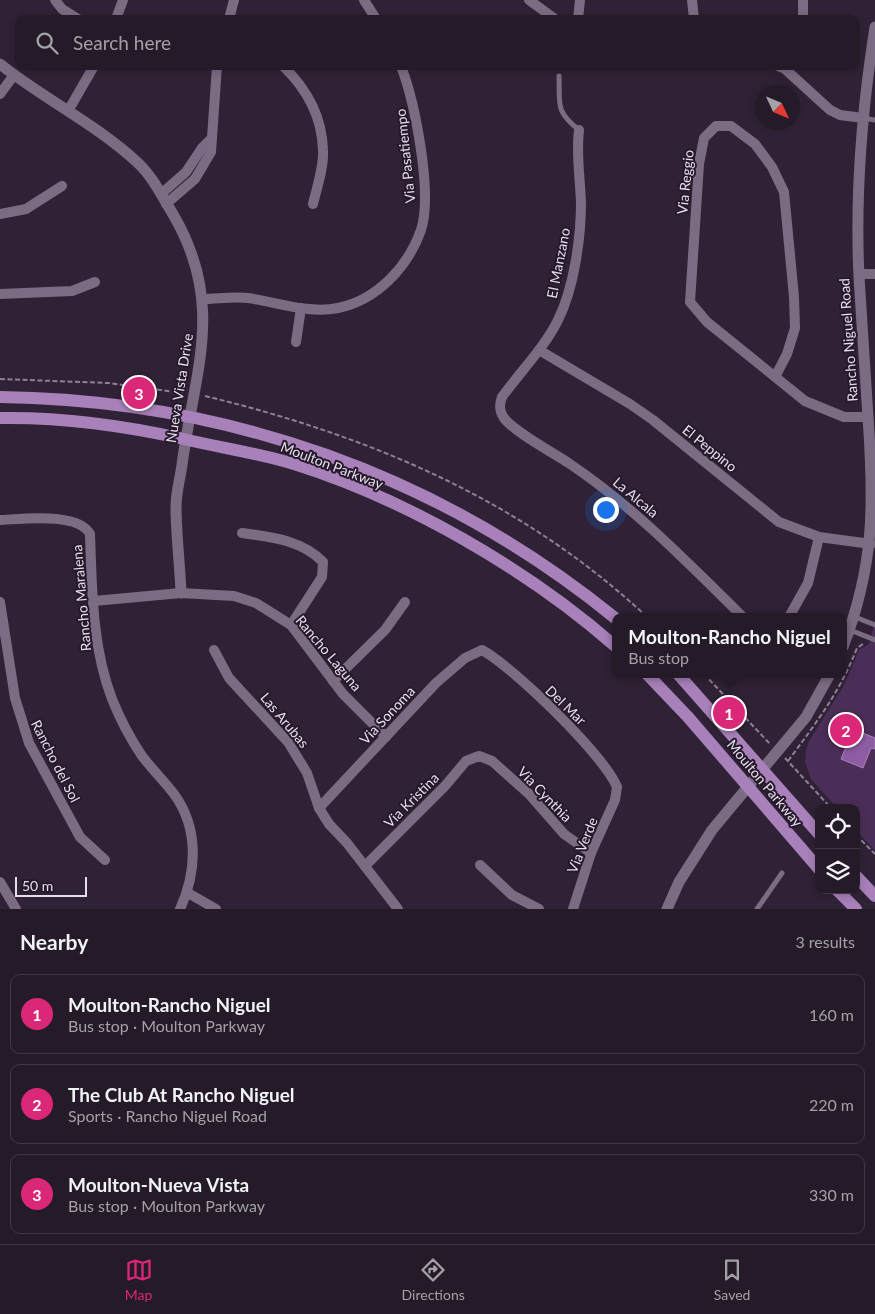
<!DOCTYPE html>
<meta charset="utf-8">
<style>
body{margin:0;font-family:Lato,sans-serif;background:#302734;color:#f1f3f6}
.controls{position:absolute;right:15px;bottom:15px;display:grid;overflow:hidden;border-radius:10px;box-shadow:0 2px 8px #0003}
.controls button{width:45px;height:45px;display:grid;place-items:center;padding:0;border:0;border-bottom:1px solid #413845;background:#241a28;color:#f1f3f6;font:25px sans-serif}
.compass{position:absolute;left:755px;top:85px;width:45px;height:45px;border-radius:50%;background:#241a28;box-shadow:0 2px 8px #0003;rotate:134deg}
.scale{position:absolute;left:15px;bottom:12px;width:72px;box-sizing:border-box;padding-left:5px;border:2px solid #e6ddea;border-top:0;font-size:14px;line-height:18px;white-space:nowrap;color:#e6ddea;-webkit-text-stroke:4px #26192c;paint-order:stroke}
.you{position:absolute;left:605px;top:509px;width:18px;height:18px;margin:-12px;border:4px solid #fff;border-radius:50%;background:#1a73e8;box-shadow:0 0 0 8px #1a73e833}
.badge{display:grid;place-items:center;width:32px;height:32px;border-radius:50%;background:#db2777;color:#fff;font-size:16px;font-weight:700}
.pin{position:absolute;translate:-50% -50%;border:2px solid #fff;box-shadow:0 1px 5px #0006}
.popup{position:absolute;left:612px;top:613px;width:235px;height:65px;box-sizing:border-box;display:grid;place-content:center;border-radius:10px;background:#241a28;filter:drop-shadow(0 1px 4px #0005);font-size:16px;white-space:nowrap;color:#a3a1a8}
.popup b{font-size:19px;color:#f1f3f6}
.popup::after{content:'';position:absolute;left:50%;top:100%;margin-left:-10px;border:10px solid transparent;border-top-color:#241a28}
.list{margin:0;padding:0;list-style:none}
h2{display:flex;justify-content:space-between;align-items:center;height:65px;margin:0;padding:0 20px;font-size:21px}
h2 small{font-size:16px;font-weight:400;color:#a3a1a8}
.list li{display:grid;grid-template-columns:32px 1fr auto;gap:15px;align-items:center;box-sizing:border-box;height:80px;margin:0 10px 10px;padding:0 10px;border:1px solid #413845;border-radius:10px}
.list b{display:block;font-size:19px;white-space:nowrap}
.list p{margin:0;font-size:16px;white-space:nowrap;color:#a3a1a8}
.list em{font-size:16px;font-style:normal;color:#a3a1a8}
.icon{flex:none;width:28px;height:28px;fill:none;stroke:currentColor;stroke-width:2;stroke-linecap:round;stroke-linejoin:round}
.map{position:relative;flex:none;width:875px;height:909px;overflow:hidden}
.search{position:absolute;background:#241a28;box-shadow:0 2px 8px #0003;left:15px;right:15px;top:15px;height:55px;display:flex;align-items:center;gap:12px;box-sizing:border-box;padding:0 18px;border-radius:10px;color:#a3a1a8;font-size:19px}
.sheet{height:335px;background:#241a28}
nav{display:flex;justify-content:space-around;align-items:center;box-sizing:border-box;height:70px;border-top:1px solid #413845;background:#241a28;font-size:14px;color:#a3a1a8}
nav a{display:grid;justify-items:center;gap:2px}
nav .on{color:#db2777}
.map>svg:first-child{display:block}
.green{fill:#4b2e57}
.water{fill:#8d5ca2;stroke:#a883b8}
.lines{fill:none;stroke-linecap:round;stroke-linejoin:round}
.path{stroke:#8d8192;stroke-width:2;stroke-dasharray:5 2.5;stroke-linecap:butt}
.service{stroke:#7c6c83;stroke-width:5}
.minor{stroke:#7c6c83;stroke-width:10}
.tertiary{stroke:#7c6c83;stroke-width:11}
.primary{stroke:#a880ba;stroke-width:12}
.labels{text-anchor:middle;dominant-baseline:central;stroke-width:4;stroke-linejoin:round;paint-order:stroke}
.street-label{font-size:14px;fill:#e6ddea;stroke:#26192c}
</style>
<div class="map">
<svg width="875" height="909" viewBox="0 0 875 909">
<rect width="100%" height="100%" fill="#302236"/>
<path class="green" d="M875,621V851L856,830V808H837L811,779L805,762L806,751L809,741L843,687L859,650L869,644Z"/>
<path class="water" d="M853,729L875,738V749L871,748L863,768L841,759Z"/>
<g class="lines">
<g class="path">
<path d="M0,379L108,383L183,393"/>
<path d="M205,396C370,436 522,500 647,617"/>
<path d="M704,674L771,745"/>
<path d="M785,758L831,808"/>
<path d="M788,761C816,723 840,692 857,648L863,644"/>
<path d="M856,835L875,854"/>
</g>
<g class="service">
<path d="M559,76C560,105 555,111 579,130"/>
<path d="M863,118L875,120"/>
<path d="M855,617L875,625"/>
<path d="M850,630L875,640"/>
<path d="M757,909L782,873"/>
</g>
<g class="minor">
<path d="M55,0L62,9L78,19"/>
<path d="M364,0L376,19"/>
<path d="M529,0L555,19"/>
<path d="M692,0L694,19"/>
<path d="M116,19L123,0"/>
<path d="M229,19L234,0"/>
<path d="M578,19L580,0"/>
<path d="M803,19V0"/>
<path d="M283,66C307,89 322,117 323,150C324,167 317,187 313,204"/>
<path d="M778,66L785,69L830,110L840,115L863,118"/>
<path d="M0,94L14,75"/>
<path d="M68,111L94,66"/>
<path d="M579,130C576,154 580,177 581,202C581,238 574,288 558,320C545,347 520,372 502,397C499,405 499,411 504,418C514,432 554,453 570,464C634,507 688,563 743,617"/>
<path d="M161,194L186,172L202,148L212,138"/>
<path d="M166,204L195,179L211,152L217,66"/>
<path d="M0,214L26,209L62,186"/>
<path d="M859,274H875"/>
<path d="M0,294L72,291L95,282"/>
<path d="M202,299C217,299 234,296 248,298C277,302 308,314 338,308C377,300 408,267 421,230C433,193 415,103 401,66"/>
<path d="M296,342L301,308"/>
<path d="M539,350L630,404L653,420L779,522L819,537L871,544"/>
<path d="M775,377L787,354L795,328L794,297L784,192L772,167L755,144L731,126H716L704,138L699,164L690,302L707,322L805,401L844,417H868"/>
<path d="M0,520C23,519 78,512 90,534C92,589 92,647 112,699C120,719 130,738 142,756C152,769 164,781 174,794C199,828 197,872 180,909"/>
<path d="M242,533C271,537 302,540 323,562L322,577L291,625"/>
<path d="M94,601L181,593L234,596L256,603L291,625L343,694L386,737"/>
<path d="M0,602L15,698L29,743L80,837L105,860"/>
<path d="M789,617L808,583L819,537"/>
<path d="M214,650L229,678L288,742L307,773L319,808L329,824L347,843L398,909"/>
<path d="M333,681L385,630L405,602"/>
<path d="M319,808L436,683L465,658L482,650C512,666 604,755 617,787L615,800L591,853L573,909"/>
<path d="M480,865L512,895L539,909"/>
<path d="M365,866L445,786L466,761L479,756L492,761L529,794L564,834L591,853"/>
<path d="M0,882L16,909"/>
<path d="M188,893L216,909"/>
</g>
<g class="tertiary">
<path d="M0,64C44,99 96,124 138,163C153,177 163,198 174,216C226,306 194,372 182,465C180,479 176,493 176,506C176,535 180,565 181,593"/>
<path d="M843,647C875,564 874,503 868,417C865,370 862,323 859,277C855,194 862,109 875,27"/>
<path d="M667,909L679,882L712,830L806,717L830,674"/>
</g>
<g class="primary">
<path d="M0,397C227,400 439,475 615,618"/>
<path d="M0,418C64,417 122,425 184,439C221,448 258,453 294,464C406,499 527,569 615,646"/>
<path d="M647,674L688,717L819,869"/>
<path d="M678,674L819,834"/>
<path d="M856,876L875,896"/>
<path d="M837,890L856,909"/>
</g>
</g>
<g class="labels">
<g class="street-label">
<text transform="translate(405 156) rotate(-96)">Via Pasatiempo</text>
<text transform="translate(685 182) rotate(-84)">Via Reggio</text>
<text transform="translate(558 263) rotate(-79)">El Manzano</text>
<text transform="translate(848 340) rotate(-94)">Rancho Niguel Road</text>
<text transform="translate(179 388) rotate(-81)">Nueva Vista Drive</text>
<text transform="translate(710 448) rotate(39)">El Peppino</text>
<text transform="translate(332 465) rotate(21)">Moulton Parkway</text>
<text transform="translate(636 497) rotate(40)">La Alcala</text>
<text transform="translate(81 598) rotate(-95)">Rancho Maralena</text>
<text transform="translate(329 653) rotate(50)">Rancho Laguna</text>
<text transform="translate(566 705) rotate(44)">Del Mar</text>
<text transform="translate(387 715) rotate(-47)">Via Sonoma</text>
<text transform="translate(285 720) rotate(50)">Las Arubas</text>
<text transform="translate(56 761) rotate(63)">Rancho del Sol</text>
<text transform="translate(765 783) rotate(50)">Moulton Parkway</text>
<text transform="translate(545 794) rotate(46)">Via Cynthia</text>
<text transform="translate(411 800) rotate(-45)">Via Kristina</text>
<text transform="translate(582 845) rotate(-68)">Via Verde</text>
</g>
</g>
</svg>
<div class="controls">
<button><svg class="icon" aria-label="locate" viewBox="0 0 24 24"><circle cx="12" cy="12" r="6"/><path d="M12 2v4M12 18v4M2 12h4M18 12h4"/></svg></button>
<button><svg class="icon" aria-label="layers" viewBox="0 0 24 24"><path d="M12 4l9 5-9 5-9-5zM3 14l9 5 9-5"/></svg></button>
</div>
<svg class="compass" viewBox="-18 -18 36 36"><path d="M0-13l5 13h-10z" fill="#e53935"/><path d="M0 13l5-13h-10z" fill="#a3a1a8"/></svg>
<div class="scale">50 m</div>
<div class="you"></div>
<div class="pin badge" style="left:729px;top:713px">1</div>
<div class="popup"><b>Moulton-Rancho Niguel</b>Bus stop</div>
<div class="pin badge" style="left:846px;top:730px">2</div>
<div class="pin badge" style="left:139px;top:393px">3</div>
<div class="search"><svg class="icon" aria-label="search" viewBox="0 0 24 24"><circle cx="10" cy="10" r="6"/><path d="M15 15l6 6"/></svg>Search here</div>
</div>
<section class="sheet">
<h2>Nearby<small>3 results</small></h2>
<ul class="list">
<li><span class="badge">1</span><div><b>Moulton-Rancho Niguel</b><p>Bus stop · Moulton Parkway</p></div><em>160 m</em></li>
<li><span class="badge">2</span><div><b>The Club At Rancho Niguel</b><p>Sports · Rancho Niguel Road</p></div><em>220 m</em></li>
<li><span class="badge">3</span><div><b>Moulton-Nueva Vista</b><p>Bus stop · Moulton Parkway</p></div><em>330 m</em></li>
</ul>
</section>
<nav>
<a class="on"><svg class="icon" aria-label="map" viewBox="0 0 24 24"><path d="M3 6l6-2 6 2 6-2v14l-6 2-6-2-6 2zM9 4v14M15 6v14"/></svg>Map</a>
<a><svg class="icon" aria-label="directions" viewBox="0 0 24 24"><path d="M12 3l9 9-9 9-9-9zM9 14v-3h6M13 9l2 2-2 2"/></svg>Directions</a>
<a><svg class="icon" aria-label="saved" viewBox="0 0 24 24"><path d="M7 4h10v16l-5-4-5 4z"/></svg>Saved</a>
</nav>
